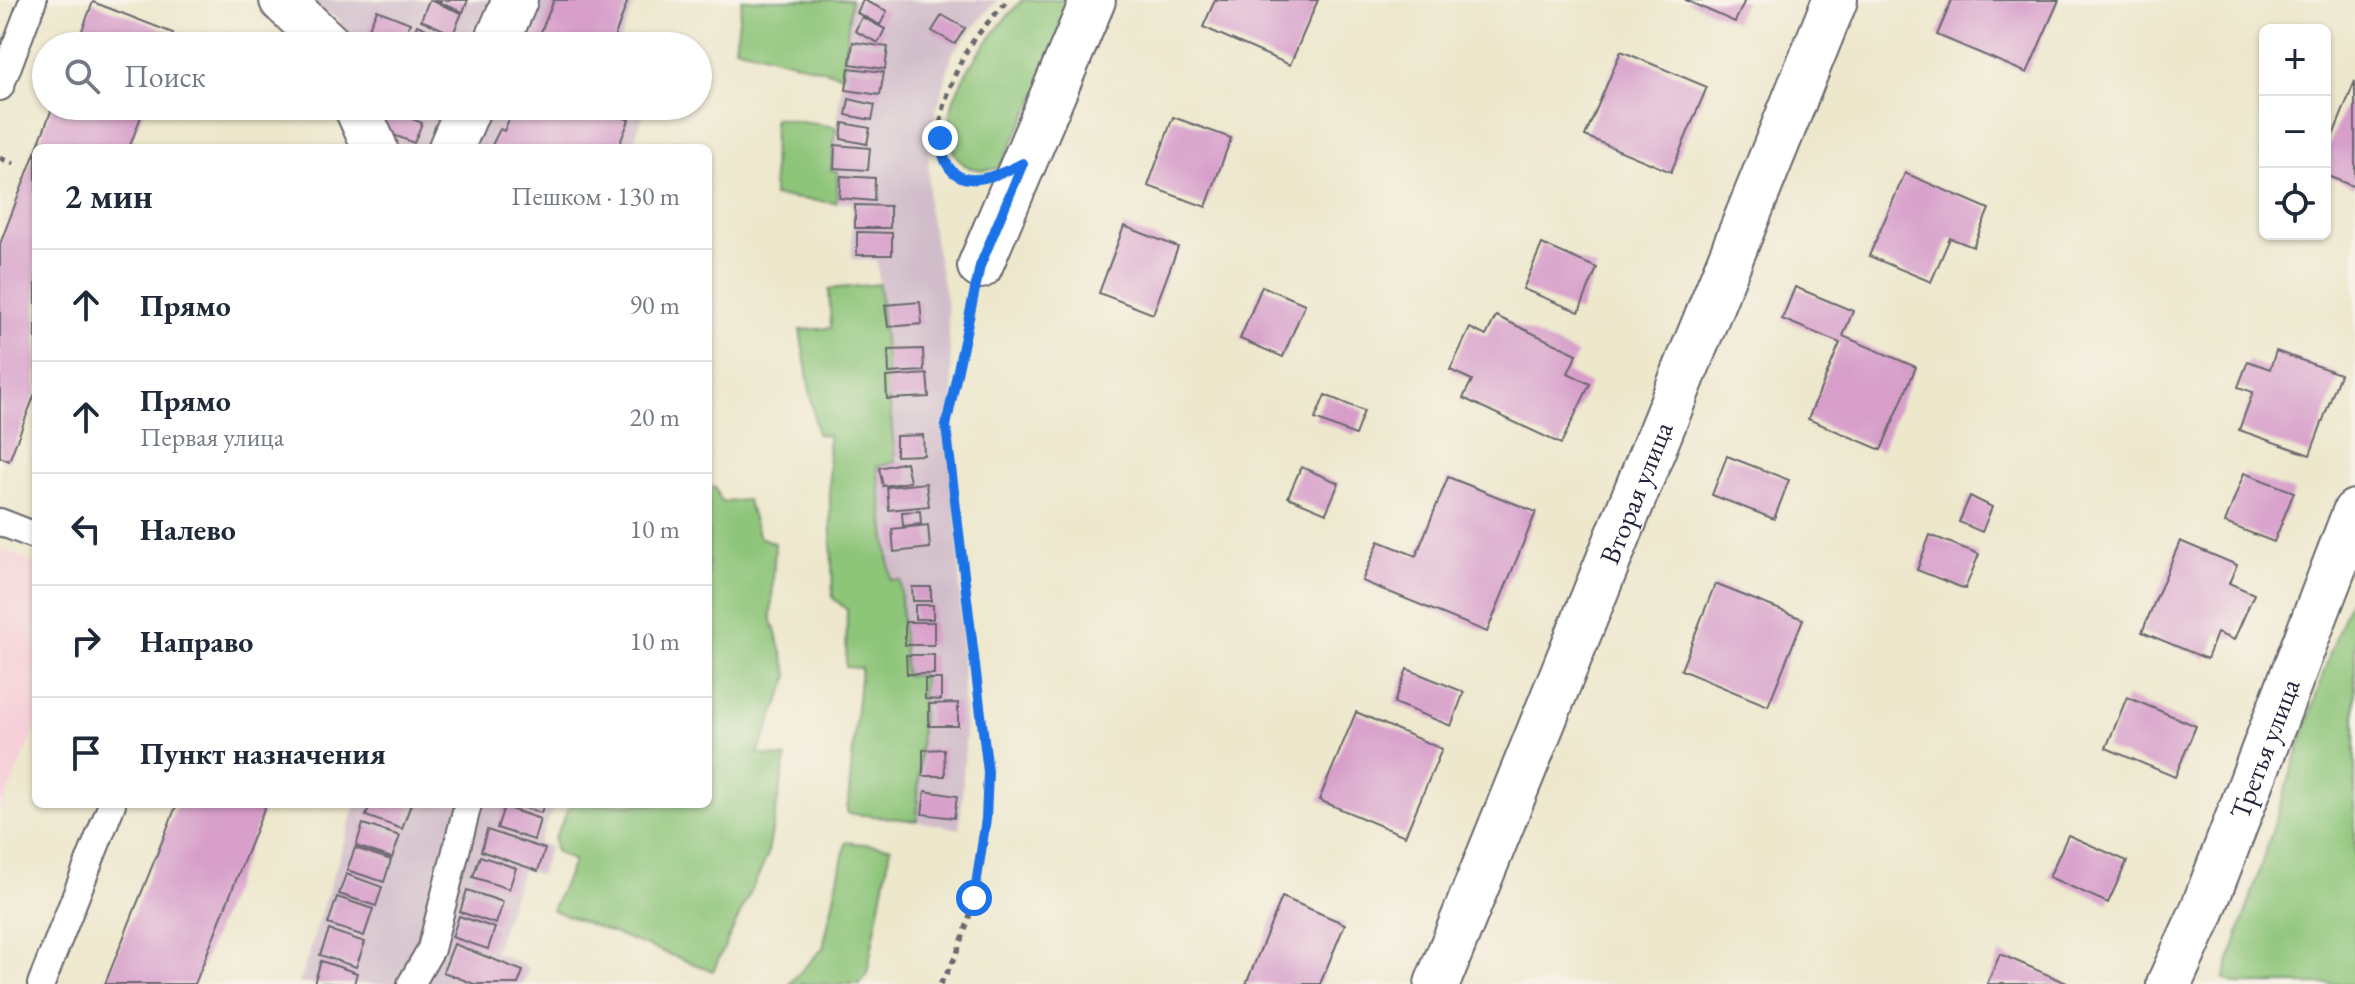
<!DOCTYPE html>
<html lang="ru">
<meta charset="utf-8">
<style>
body{margin:0;font-family:"EB Garamond",serif;background:#f2f2f3;color:#1f2937}
.controls{position:absolute;right:24px;top:24px;display:grid;overflow:hidden;border-radius:12px;box-shadow:0 2px 6px #0004}
.controls button{width:72px;height:72px;display:grid;place-items:center;padding:0;border:0;border-bottom:2px solid #e0e1e3;background:#fff;color:#1f2937;font:40px sans-serif}
.stop{position:absolute;width:24px;height:24px;margin:-18px;border:6px solid #1a73e8;border-radius:50%;background:#fff}
.stop.end{background:#1a73e8;border-color:#fff;box-shadow:0 2px 8px #0008}
.list{margin:0;padding:0;list-style:none}
h2{display:flex;justify-content:space-between;align-items:center;height:104px;margin:0;padding:0 32px;font-size:34px}
h2 small{font-size:26px;font-weight:400;color:#747a83}
.list li{display:grid;grid-template-columns:52px 1fr auto;gap:24px;align-items:center;box-sizing:border-box;height:112px;padding:0 32px;border-top:2px solid #e0e1e3}
.list b{display:block;font-size:30px;white-space:nowrap}
.list p{margin:0;font-size:26px;white-space:nowrap;color:#747a83}
.list em{font-size:26px;font-style:normal;color:#747a83}
.icon{flex:none;width:44px;height:44px;fill:none;stroke:currentColor;stroke-width:2;stroke-linecap:round;stroke-linejoin:round}
.map{position:relative;flex:none;width:2355px;height:984px;overflow:hidden}
.search{position:absolute;background:#fff;box-shadow:0 2px 6px #0004;left:32px;top:32px;width:680px;height:88px;display:flex;align-items:center;gap:20px;box-sizing:border-box;padding:0 28px;border-radius:44px;color:#747a83;font-size:30px}
.panel{position:absolute;background:#fff;box-shadow:0 2px 6px #0004;left:32px;top:144px;width:680px;height:664px;border-radius:12px}
.map>svg:first-child{display:block}
.built{fill:#f6cfd8}
.industrial{fill:#d1bdca}
.green{fill:#8dc579;stroke:#58745a;stroke-width:2}
.building{fill:#d79eca}
.lines{fill:none;stroke-linecap:round;stroke-linejoin:round}
.lane-casing{stroke:#69676e;stroke-width:30}
.street-casing{stroke:#69676e;stroke-width:48}
.path{stroke:#69676e;stroke-width:5;stroke-dasharray:6 6;stroke-linecap:butt}
.lane{stroke:#fff;stroke-width:26}
.street{stroke:#fff;stroke-width:44}
.route{stroke:#1a73e8;stroke-width:10}
.labels{text-anchor:middle;dominant-baseline:central;stroke-width:6;stroke-linejoin:round;paint-order:stroke}
.street-label{font-size:28px;fill:#22223b;stroke:#f7f3e8}
</style>
<div class="map">
<svg width="2355" height="984" viewBox="0 0 2355 984">
<rect width="100%" height="100%" fill="#f7f3e8"/>
<filter id="ink" filterUnits="userSpaceOnUse"><feTurbulence type="fractalNoise" baseFrequency=".0125" numOctaves="2"/><feDisplacementMap in="SourceGraphic" scale="16" xChannelSelector="R" yChannelSelector="G"/><feConvolveMatrix kernelMatrix="1 2 1 2 8 2 1 2 1" color-interpolation-filters="sRGB"/></filter>
<filter id="wash" filterUnits="userSpaceOnUse"><feTurbulence type="fractalNoise" baseFrequency=".006" numOctaves="4" result="noise"/><feDisplacementMap in="SourceGraphic" scale="32" xChannelSelector="R" yChannelSelector="G"/><feGaussianBlur stdDeviation="1.8" result="paint"/><feColorMatrix in="noise" values="0 0 0 0 0 0 0 0 0 0 0 0 0 0 0 0 0 1.4 0 .05"/><feComposite in="paint" operator="in"/></filter>
<g filter="url(#wash)">
<rect width="100%" height="100%" fill="#ede7cc"/>
<path class="built" d="M0,549L36,563V726L0,812Z"/>
<g class="industrial">
<path d="M305,0H636L618,46H340V20Z"/>
<path d="M851,0H997L953,52L929,137L928,207L947,305L953,394L965,745L960,829L917,821L923,676H905L900,580H891L877,465L895,462L877,261L852,259V203H836L838,172L831,171Z"/>
<path d="M365,106H647L631,148H378Z"/>
<path d="M356,804H555L538,843L550,846L541,875L522,870L494,952L529,968L523,984H299Z"/>
</g>
<g class="green">
<path d="M742,0H851L842,75L735,47Z"/>
<path d="M1022,0H1086L999,168C982,171 965,172 955,154C928,106 992,33 1022,0Z"/>
<path d="M774,118L836,127L831,170L838,172L836,203L773,196Z"/>
<path d="M879,284L895,462L877,466L891,580H900L905,675L923,676L917,821L847,813L861,668L846,667L847,610L833,598L828,435L817,434L800,330L831,328L829,289Z"/>
<path d="M708,487H715L721,502L747,500L759,537L775,543L771,617L789,676L758,754L786,758L767,857L713,971L552,910L574,861L555,851L554,839L571,804H708Z"/>
<path d="M2355,586V984H2236L2224,979L2330,653Z"/>
<path d="M846,842L891,847L867,973L859,984H789L823,948Z"/>
</g>
<g id="blocks">
<g class="building">
<path d="M429,0L462,13L453,34L421,20Z"/>
<path d="M433,0H468L463,12Z"/>
<path d="M554,0H628L612,44L601,41L599,46H535Z"/>
<path d="M863,0L887,11L880,25L857,13Z"/>
<path d="M1215,0H1318L1290,65L1203,27Z"/>
<path d="M1685,0H1745L1735,22Z"/>
<path d="M1952,0H2059L2027,73L1937,35Z"/>
<path d="M93,2L173,33L168,46H76Z"/>
<path d="M377,10L410,23L401,44L368,30Z"/>
<path d="M942,15L965,28L955,44L932,31Z"/>
<path d="M862,17L885,29L878,43L855,31Z"/>
<path d="M417,25L450,39L447,46H408Z"/>
<path d="M370,37L391,46H366Z"/>
<path d="M853,42L888,47L885,69L850,64Z"/>
<path d="M1621,51L1707,87L1671,172L1585,136Z"/>
<path d="M849,68L884,72L880,95L846,90Z"/>
<path d="M2355,81V187L2325,175V155Z"/>
<path d="M849,99L875,105L872,120L846,115Z"/>
<path d="M53,106H145L129,148H37Z"/>
<path d="M396,106H426L422,117Z"/>
<path d="M515,106H618L615,113L629,120L618,148L491,147L500,129L504,131Z"/>
<path d="M389,109L422,123L414,143L381,130Z"/>
<path d="M1173,117L1231,138L1206,207L1148,186Z"/>
<path d="M843,123L870,128L867,144L841,139Z"/>
<path d="M835,145L870,148L868,170L834,168Z"/>
<path d="M36,150V391L9,461L0,457V244Z"/>
<path d="M1905,173L1989,209L1973,247L1950,238L1931,282L1869,256Z"/>
<path d="M841,176L875,178L874,201L839,198Z"/>
<path d="M855,205L890,206V228H855Z"/>
<path d="M1124,226L1178,247L1153,314L1099,293Z"/>
<path d="M857,232L892,233V255H857Z"/>
<path d="M1542,244L1597,268L1579,312L1523,289Z"/>
<path d="M1262,286L1305,304L1283,357L1240,339Z"/>
<path d="M1795,287L1853,311L1843,336L1916,367L1881,450L1808,419L1840,343L1782,319Z"/>
<path d="M920,302L922,324L888,327L885,305Z"/>
<path d="M1496,316L1577,354L1568,373L1590,384L1561,444L1463,398L1472,380L1450,370L1470,328L1486,336Z"/>
<path d="M923,349L924,371L889,373L888,350Z"/>
<path d="M2276,351L2340,374L2310,455L2239,430L2253,392L2238,387L2248,361L2270,369Z"/>
<path d="M927,374L929,397L887,399L886,377Z"/>
<path d="M1325,395L1364,411L1355,435L1315,419Z"/>
<path d="M923,435L924,455L896,456V436Z"/>
<path d="M1727,456L1789,480L1774,519L1712,495Z"/>
<path d="M906,462L910,482L883,486L879,468Z"/>
<path d="M1301,467L1339,483L1326,513L1288,497Z"/>
<path d="M2244,473L2294,492L2274,542L2225,523Z"/>
<path d="M1448,477L1536,512L1487,632L1362,581L1379,541L1416,556Z"/>
<path d="M926,483L929,506L889,510L887,487Z"/>
<path d="M1970,496L1992,507L1982,532L1959,522Z"/>
<path d="M920,511L921,524L903,526L902,512Z"/>
<path d="M928,525L930,548L894,552L892,529Z"/>
<path d="M1930,535L1979,554L1965,589L1917,570Z"/>
<path d="M2180,541L2237,565L2229,583L2254,594L2234,640L2217,633L2207,659L2142,632Z"/>
<path d="M1715,584L1803,619L1768,706L1681,670Z"/>
<path d="M912,587H931V601H913Z"/>
<rect x="915" y="605" width="18" height="14"/>
<rect x="905" y="622" width="29" height="23"/>
<path d="M906,655H934V674H907Z"/>
<path d="M1407,669L1464,692L1451,726L1394,703Z"/>
<path d="M925,679H941V700L925,699Z"/>
<path d="M2127,697L2196,726L2175,777L2106,748Z"/>
<path d="M958,703V726H929V704Z"/>
<path d="M1356,712L1442,749L1405,836L1319,800Z"/>
<path d="M944,749L945,776H923V750Z"/>
<path d="M925,791L957,796L954,818L922,814Z"/>
<path d="M177,804H266L195,984H105Z"/>
<path d="M370,804H411L402,829L366,816Z"/>
<path d="M513,804H544L541,813Z"/>
<path d="M504,807L540,819L534,840L497,828Z"/>
<path d="M363,824L400,836L392,858L356,846Z"/>
<path d="M487,830L545,849L538,871L481,851Z"/>
<path d="M2068,835L2127,861L2108,903L2049,877Z"/>
<path d="M355,848L391,860L384,882L347,870Z"/>
<path d="M480,856L516,868L509,889L473,877Z"/>
<path d="M346,874L382,887L376,906L339,894Z"/>
<path d="M467,890L503,902L496,924L460,912Z"/>
<path d="M337,897L373,909L364,936L328,924Z"/>
<path d="M1282,897L1345,924L1320,984H1246Z"/>
<path d="M459,916L495,928L488,949L452,937Z"/>
<path d="M329,930L365,942L356,967L320,955Z"/>
<path d="M454,944L523,971L518,984H474L443,972Z"/>
<path d="M2000,954L2069,984H1987Z"/>
<path d="M321,961L357,973L354,984L314,983Z"/>
</g>
</g>
</g>
<g filter="url(#ink)">
<use href="#blocks" fill-opacity="0" stroke="#69676e" stroke-width="2"/>
<g class="lines">
<g class="lane-casing">
<g id="lane">
<path d="M0,87L33,0"/>
<path d="M0,522L36,536"/>
<path d="M41,984L112,804"/>
<path d="M411,984L431,949L468,804"/>
</g>
</g>
<g class="street-casing">
<g id="street">
<path d="M282,0L330,46"/>
<path d="M495,46L515,0"/>
<path d="M356,106L375,148"/>
<path d="M451,148L469,106"/>
<path d="M980,266L1093,0"/>
<path id="s1" d="M1437,984L1835,0"/>
<path id="s2" d="M2169,984L2201,914L2355,512"/>
</g>
</g>
<g class="path">
<path d="M0,158L14,164"/>
<path d="M970,178C915,170 948,85 965,54C976,34 993,17 1008,0"/>
<path d="M940,984C978,928 985,838 988,772L946,426L971,310"/>
</g>
<use href="#lane" class="lane"/>
<use href="#street" class="street"/>
</g>
</g>
<g class="lines" filter="url(#ink)">
<path class="route" d="M940,138C945,195 986,182 1023,163L980,266L946,426L988,772L986,819L974,898"/>
</g>
<g class="labels">
<g class="street-label">
<text stroke="none"><textPath href="#s1" startOffset="530">Вторая улица</textPath></text>
<text stroke="none"><textPath href="#s2" startOffset="254">Третья улица</textPath></text>
</g>
</g>
</svg>
<div class="controls">
<button>+</button>
<button>−</button>
<button><svg class="icon" aria-label="locate" viewBox="0 0 24 24"><circle cx="12" cy="12" r="6"/><path d="M12 2v4M12 18v4M2 12h4M18 12h4"/></svg></button>
</div>
<div class="stop" style="left:974px;top:898px"></div>
<div class="stop end" style="left:940px;top:138px"></div>
<div class="search"><svg class="icon" aria-label="search" viewBox="0 0 24 24"><circle cx="10" cy="10" r="6"/><path d="M15 15l6 6"/></svg>Поиск</div>
<section class="panel">
<h2>2 мин<small>Пешком · 130 m</small></h2>
<ul class="list">
<li><svg class="icon" aria-label="ahead" viewBox="0 0 24 24"><path d="M12 20V5M6 11l6-6 6 6"/></svg><div><b>Прямо</b></div><em>90 m</em></li>
<li><svg class="icon" aria-label="ahead" viewBox="0 0 24 24"><path d="M12 20V5M6 11l6-6 6 6"/></svg><div><b>Прямо</b><p>Первая улица</p></div><em>20 m</em></li>
<li><svg class="icon" aria-label="left" viewBox="0 0 24 24"><path d="M17 20v-9H6M10 6l-5 5 5 5"/></svg><div><b>Налево</b></div><em>10 m</em></li>
<li><svg class="icon" aria-label="right" viewBox="0 0 24 24"><path d="M7 20v-9h11M14 6l5 5-5 5"/></svg><div><b>Направо</b></div><em>10 m</em></li>
<li><svg class="icon" aria-label="arrive" viewBox="0 0 24 24"><path d="M6 21V4h12l-3 4 3 4H6"/></svg><div><b>Пункт назначения</b></div></li>
</ul>
</section>
</div>
